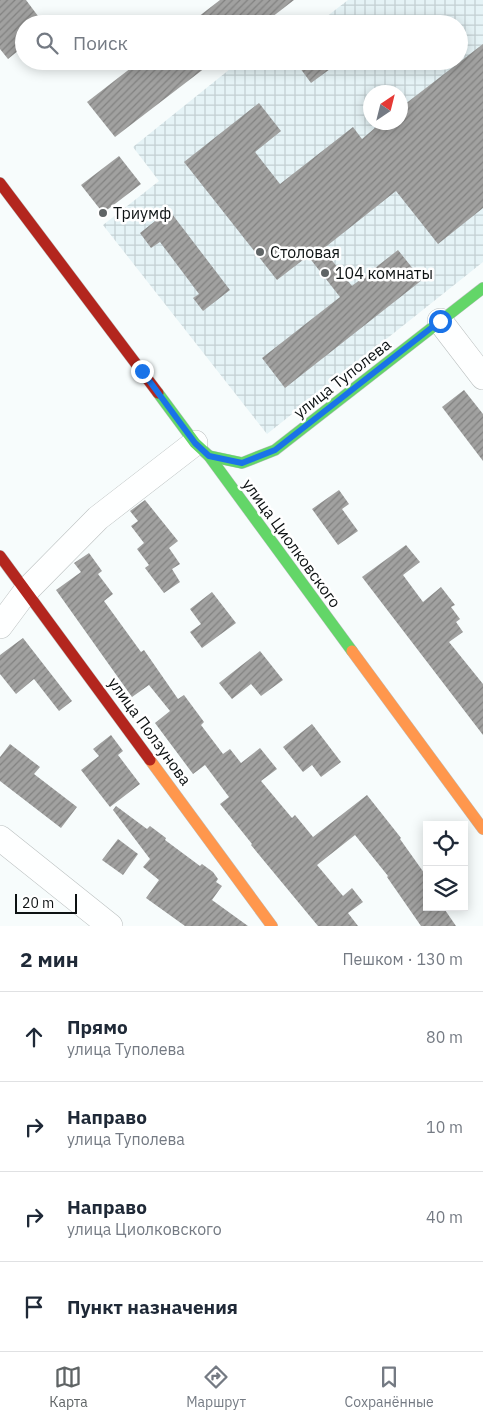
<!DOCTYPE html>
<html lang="ru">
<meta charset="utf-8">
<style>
body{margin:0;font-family:"IBM Plex Sans",sans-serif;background:#f6f6f7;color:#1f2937}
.controls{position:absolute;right:15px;bottom:15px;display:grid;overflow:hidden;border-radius:0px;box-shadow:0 2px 12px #0003}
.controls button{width:45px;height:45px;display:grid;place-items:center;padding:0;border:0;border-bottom:1px solid #e0e1e3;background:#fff;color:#1f2937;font:25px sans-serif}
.compass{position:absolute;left:363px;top:85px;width:45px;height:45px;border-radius:50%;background:#fff;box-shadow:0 2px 12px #0003;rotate:35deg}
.scale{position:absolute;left:15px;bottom:12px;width:62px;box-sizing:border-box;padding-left:5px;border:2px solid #0d1213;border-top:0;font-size:14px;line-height:18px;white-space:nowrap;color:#0d1213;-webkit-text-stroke:4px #fff;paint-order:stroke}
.stop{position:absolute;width:15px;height:15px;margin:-11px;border:4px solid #1a73e8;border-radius:50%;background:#fff}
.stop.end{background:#1a73e8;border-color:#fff;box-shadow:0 1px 5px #0008}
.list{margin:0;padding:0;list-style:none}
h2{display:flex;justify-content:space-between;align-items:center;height:65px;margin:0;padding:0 20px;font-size:21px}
h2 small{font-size:16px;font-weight:400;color:#747a83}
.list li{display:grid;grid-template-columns:32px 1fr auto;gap:15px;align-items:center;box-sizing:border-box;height:90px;padding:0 20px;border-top:1px solid #e0e1e3}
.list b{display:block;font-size:19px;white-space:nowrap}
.list p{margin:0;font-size:16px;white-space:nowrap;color:#747a83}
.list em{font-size:16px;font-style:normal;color:#747a83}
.icon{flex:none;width:28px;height:28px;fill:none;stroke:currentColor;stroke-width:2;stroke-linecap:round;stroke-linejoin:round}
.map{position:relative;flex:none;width:483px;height:926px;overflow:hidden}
.search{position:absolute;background:#fff;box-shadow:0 2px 12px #0003;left:15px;right:15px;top:15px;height:55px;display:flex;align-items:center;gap:12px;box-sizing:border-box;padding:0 18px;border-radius:28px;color:#747a83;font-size:19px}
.sheet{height:425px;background:#fff}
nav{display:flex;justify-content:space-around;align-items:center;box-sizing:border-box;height:70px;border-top:1px solid #e0e1e3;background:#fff;font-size:14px;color:#747a83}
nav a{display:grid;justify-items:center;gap:2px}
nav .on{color:#5f6465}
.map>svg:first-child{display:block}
.industrial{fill:url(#industrial-grid);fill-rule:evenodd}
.building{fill:url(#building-hatch)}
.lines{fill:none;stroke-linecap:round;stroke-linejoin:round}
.street-casing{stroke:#bcc1c1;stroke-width:26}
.fast-casing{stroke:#bcc1c1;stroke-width:12}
.slow-casing{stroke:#bcc1c1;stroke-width:12}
.jam-casing{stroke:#bcc1c1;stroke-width:12}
.street{stroke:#feffff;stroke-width:25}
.fast{stroke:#63d668;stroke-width:11}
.slow{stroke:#ff974d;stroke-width:11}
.jam{stroke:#b3261e;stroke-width:11}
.route{stroke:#1a73e8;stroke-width:6}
.poi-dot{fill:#5f6465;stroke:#fff;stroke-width:2}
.labels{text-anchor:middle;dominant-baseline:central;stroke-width:5;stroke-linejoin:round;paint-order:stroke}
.poi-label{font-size:16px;fill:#0d1213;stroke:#fff;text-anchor:start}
.street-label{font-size:16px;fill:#0d1213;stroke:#fff}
</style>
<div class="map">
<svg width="483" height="926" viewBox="0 0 483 926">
<defs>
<pattern id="industrial-grid" width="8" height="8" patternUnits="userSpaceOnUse" patternTransform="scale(1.25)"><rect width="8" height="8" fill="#e5f3f6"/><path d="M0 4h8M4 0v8" fill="none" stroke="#c3cfd2"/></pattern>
<pattern id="building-hatch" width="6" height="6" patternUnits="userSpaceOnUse" patternTransform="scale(1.25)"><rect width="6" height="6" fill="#a1a1a0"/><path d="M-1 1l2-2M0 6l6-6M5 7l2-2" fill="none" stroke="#828281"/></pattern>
</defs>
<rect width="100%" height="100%" fill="#f7fcfc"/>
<path class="industrial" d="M348,0H483V262L267,434L103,225L159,181L133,147L240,61H251L259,70L270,61H459V24H317ZM370,92H400V122H370Z"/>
<g class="building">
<path d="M0,0H26L44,24H24V46L8,59L0,49Z"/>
<path d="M220,0H294L263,24H189Z"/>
<path d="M483,44V208L438,244L396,191L323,249L352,286L398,250L422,280L285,388L262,358L340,297L308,256L277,280L184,162L259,103L281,131L255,152L280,184L353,127L362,139L382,122H400V108Z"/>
<path d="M140,61H214L115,137L87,102Z"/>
<path d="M308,61H341L311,83L300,68Z"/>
<path d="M119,156L141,184L103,213L81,185Z"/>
<path d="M169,210L230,290L203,311L193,298L199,294L160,242L151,248L140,233Z"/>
<path d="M464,390L483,414V461L442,407Z"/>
<path d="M339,490L349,504L342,509L358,531L338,545L312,509Z"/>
<path d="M145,500L178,541L169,548L180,564L172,569L180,582L164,593L145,568L149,565L137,549L144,543L131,526L138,521L130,511Z"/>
<path d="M406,545L420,562L403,575L423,602L441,587L455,605L451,607L460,619L456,622L463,632L449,642L483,684V735L362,577Z"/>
<path d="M89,553L102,571L98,574L113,594L104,601L141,652L144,650L178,699L184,695L204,722L201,725L223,754L230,749L241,763L260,748L277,769L261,781L292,818L295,815L313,837L367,795L401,838L400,839L427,877V907H443L456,926H421L387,877L388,876L355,835L317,865L343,896L352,888L363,902L348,913L358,926H318L251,845L252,844L220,804L229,797L205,765L193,774L155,723L170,711L149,685L132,697L56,590L81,572L74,563Z"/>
<path d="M212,592L236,623L202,648L190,632L201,624L190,609Z"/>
<path d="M23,638L72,701L59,711L34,679L16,694L0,674V655Z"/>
<path d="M260,651L283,680L261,696L251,684L232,699L219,683Z"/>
<path d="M312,724L341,762L321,777L312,765L303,772L283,747Z"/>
<path d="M111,735L123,751L118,755L140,784L110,807L81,770L99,756L93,749Z"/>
<path d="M10,744L40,767L34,774L77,807L61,828L0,781V757Z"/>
<path d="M116,806L147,829L150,826L166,838L165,840L200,866L202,864L213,872L218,879L216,882L222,886L212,900L248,926H185L146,898L159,880L143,867L150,859L113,810Z"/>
<path d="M118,839L138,854L123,875L102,860Z"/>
</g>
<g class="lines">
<g class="street-casing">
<g id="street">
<path d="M440,321L483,377"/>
<path d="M0,626L26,591L98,518L195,443"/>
<path d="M0,838L110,926"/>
</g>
</g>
<g class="fast-casing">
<g id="fast">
<path d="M158,393L195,443L209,456L352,651"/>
<path d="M209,456L242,463L275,450L483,288"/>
</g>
</g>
<g class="slow-casing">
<g id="slow">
<path d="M352,651L483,829"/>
<path d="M150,760L272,926"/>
</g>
</g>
<g class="jam-casing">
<g id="jam">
<path d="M0,183L158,393"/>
<path d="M0,556L150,760"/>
</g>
</g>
<use href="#street" class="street"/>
<use href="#fast" class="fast"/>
<use href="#slow" class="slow"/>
<use href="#jam" class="jam"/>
</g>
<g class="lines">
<path class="route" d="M142,371L195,443L209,456L242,463L275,450L440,321"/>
</g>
<g class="poi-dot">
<circle cx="103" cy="213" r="5"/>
<circle cx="260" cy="252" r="5"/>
<circle cx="325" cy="273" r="5"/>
</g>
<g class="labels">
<g class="poi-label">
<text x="113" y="213">Триумф</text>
<text x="270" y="252">Столовая</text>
<text x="335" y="273">104 комнаты</text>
</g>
<g class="street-label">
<text transform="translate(342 378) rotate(-38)">улица Туполева</text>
<text transform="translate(292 543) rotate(54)">улица Циолковского</text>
<text transform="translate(150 731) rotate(54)">улица Ползунова</text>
</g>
</g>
</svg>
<div class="controls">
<button><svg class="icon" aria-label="locate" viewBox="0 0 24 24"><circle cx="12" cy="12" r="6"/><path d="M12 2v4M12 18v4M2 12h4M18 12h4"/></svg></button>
<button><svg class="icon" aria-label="layers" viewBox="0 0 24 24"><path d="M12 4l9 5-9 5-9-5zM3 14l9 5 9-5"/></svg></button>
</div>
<svg class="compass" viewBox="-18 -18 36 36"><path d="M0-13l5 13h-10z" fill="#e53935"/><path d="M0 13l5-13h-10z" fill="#747a83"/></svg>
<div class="scale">20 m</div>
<div class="stop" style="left:440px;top:321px"></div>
<div class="stop end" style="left:142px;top:371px"></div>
<div class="search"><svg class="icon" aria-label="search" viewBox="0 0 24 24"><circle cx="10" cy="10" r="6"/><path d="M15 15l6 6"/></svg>Поиск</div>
</div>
<section class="sheet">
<h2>2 мин<small>Пешком · 130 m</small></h2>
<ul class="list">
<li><svg class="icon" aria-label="ahead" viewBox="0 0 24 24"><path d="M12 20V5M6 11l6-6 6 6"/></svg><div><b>Прямо</b><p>улица Туполева</p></div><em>80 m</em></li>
<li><svg class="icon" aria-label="right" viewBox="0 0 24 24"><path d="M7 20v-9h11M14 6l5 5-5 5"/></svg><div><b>Направо</b><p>улица Туполева</p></div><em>10 m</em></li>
<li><svg class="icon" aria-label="right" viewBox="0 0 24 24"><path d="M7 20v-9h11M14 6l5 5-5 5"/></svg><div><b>Направо</b><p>улица Циолковского</p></div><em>40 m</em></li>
<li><svg class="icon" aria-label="arrive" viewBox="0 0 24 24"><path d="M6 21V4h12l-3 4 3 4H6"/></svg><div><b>Пункт назначения</b></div></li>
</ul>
</section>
<nav>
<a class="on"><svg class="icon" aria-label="map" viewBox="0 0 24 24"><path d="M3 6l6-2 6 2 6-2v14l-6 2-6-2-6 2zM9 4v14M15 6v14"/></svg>Карта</a>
<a><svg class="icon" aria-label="directions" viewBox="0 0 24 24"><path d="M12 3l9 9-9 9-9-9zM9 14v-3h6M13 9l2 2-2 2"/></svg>Маршрут</a>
<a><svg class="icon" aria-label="saved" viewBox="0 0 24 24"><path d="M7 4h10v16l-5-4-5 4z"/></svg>Сохранённые</a>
</nav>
